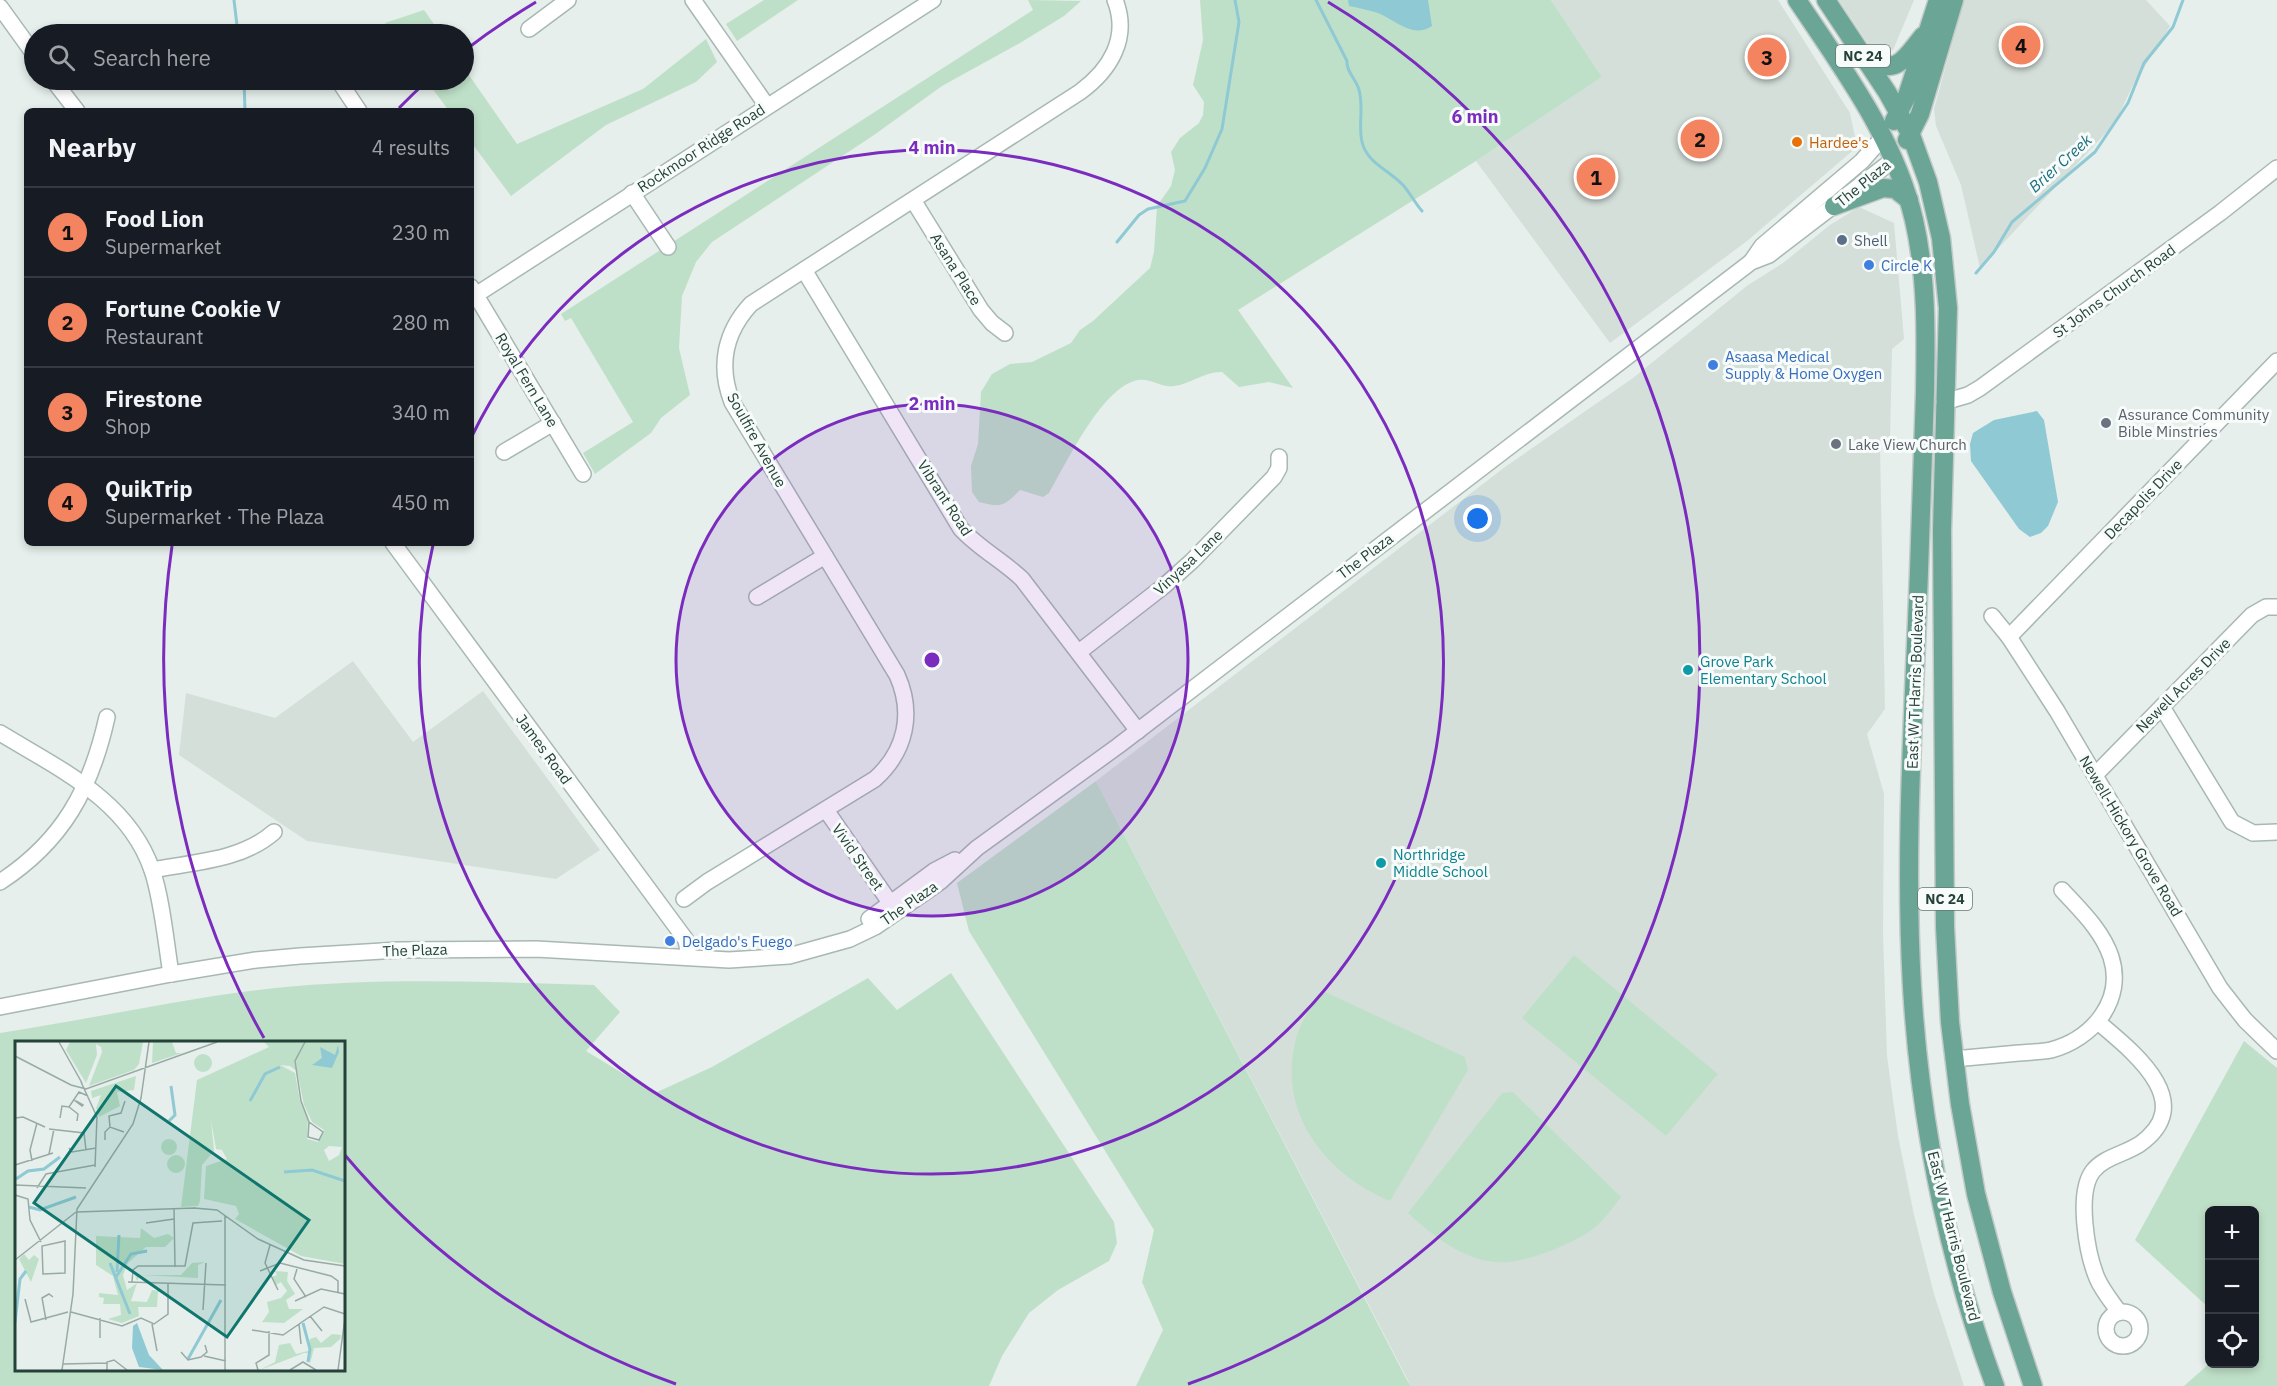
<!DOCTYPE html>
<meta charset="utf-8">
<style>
body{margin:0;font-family:"IBM Plex Sans",sans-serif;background:#20242c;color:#f1f3f6}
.controls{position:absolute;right:18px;bottom:18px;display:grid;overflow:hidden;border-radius:9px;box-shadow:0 3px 9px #0003}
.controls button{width:54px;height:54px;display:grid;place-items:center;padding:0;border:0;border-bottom:2px solid #363941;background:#171b24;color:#f1f3f6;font:30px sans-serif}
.you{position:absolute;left:1478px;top:519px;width:21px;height:21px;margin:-15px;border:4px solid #fff;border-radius:50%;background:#1a73e8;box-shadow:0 0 0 9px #1a73e833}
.badge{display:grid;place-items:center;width:39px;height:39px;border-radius:50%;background:#f4845f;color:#111;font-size:20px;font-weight:700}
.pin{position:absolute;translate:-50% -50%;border:3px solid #fff;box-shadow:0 2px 6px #0006}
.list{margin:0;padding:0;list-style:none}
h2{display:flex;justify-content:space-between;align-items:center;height:78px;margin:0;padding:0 24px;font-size:26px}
h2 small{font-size:20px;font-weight:400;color:#9ea1a6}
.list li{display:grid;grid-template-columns:39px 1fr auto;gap:18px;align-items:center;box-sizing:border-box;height:90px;padding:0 24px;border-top:2px solid #363941}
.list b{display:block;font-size:22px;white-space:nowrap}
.list p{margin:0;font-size:20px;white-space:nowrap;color:#9ea1a6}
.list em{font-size:20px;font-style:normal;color:#9ea1a6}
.icon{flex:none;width:33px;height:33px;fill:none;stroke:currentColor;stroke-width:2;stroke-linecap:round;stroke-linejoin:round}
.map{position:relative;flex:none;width:2277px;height:1386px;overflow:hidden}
.search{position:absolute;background:#171b24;box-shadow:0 3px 9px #0003;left:24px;top:24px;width:450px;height:66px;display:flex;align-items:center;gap:15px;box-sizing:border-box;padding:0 21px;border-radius:33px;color:#9ea1a6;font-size:22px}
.panel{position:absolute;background:#171b24;box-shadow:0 3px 9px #0003;left:24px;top:108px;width:450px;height:438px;border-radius:9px}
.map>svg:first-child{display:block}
.built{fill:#d4dfda}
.green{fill:#bfe0c8;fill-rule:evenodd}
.water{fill:#8ec9d4}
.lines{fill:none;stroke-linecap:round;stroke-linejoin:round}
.stream{stroke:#8ec9d4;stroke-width:3}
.minor-casing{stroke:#a8b8b2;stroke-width:18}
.major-casing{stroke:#c2cac8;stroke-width:21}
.minor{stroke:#fff;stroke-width:15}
.major{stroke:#6aa596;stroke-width:18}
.ring{fill:none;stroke:#7b2cbf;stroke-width:3}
.food-dot{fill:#e8710a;stroke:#f7fbf9;stroke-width:2}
.service-dot{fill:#5c6f8a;stroke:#f7fbf9;stroke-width:2}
.shop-dot{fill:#3f7fe0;stroke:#f7fbf9;stroke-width:2}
.worship-dot{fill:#6b7280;stroke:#f7fbf9;stroke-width:2}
.culture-dot{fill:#0f9aa8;stroke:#f7fbf9;stroke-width:2}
.labels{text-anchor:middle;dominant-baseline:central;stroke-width:6;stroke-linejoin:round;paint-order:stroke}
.shield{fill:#f7fbf9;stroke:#637a73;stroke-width:1.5}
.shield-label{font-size:14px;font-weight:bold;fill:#24423a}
.food-label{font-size:15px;fill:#c56008;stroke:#f7fbf9;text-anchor:start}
.street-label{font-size:15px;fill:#24423a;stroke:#f7fbf9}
.service-label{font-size:15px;fill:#4e5e75;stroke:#f7fbf9;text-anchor:start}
.shop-label{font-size:15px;fill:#366cbe;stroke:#f7fbf9;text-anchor:start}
.worship-label{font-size:15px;fill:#5b616d;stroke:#f7fbf9;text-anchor:start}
.culture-label{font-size:15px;fill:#0d838f;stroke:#f7fbf9;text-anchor:start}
.water-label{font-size:16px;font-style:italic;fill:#1c6f80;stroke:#f7fbf9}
.inset-river{fill:none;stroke:#8ec9d4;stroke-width:3}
.inset-road{fill:none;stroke:#98aaa4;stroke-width:1.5}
.view{fill:#0f766e;fill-opacity:0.15;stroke:#0f766e;stroke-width:3}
.inset-edge{fill:none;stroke:#24423a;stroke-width:3}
.centre{fill:#7b2cbf;stroke:#f7fbf9;stroke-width:3}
.ring-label{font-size:18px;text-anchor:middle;font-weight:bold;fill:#7b2cbf;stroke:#f7fbf9;stroke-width:6;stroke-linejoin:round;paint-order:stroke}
</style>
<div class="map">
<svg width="2277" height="1386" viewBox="0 0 2277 1386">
<rect width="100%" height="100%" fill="#e6efeb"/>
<g class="built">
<path d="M1551,0H1778L1850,113L1857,147L1747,241L1610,343L1476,161L1602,77Z"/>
<path d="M1839,0H1914L1893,50L1871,48Z"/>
<path d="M1964,0H2146L2170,26L2132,87L2115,123L1980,268L1961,185L1936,126L1934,109Z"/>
<path d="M1859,207L1894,223L1904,339L1892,349L1890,439L1880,446L1885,709L1867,734L1884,794L1883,933L1887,1056L1898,1136L1914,1215L1934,1294L1964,1386H1411L1096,781L1505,467L1633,378L1748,285L1783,263L1830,225Z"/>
<path d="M353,661L413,742L483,691L600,850L556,879L307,841L179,755L186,693L275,718Z"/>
</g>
<g class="green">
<path d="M764,0H798L737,41L726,24Z"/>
<path d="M1028,0L1081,1L1064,16L1020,43L942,86L874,135L712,242L696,262L682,296L679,348L690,395L661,418L651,433L595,474L583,453L633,422L571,318L565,321L561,314L1033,10Z"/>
<path d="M1200,0H1551L1602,77L1476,161L1238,310L1293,388L1269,382L1239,387L1222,372C1205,371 1191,384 1174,386C1160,388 1149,376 1134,381C1100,392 1067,462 1049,493L1043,497L1020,490C1004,506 1002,508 979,502L972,492L971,466L978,444L981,392L992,374L1010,364L1032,362L1071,343L1080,330L1093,321L1150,268L1154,252L1157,206L1171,186L1175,170L1171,152L1180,138L1199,123L1203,115L1204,102L1193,85L1203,40Z"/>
<path d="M424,10L441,34H393L385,23Z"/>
<path d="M706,39L717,62L696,82L606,125L511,196L471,142V111H449L426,80H464V68L517,144L643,89Z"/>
<path d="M1096,781L1407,1380L1411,1386H1136L1163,1330L1142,1282L1154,1230L969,931L957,883Z"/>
<path d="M1574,955L1718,1074L1666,1136L1522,1018Z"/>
<path d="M951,973L1114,1222L1117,1243L1109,1261L1058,1290L1029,1313L1002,1356L989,1386H0V1033C92,1019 182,998 275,988C380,977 488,982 594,985L620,1012L586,1051L655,1093L712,1067L868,978L897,1010ZM344,1042V1370H16V1042Z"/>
<path d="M1323,991L1465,1057L1468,1070L1390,1201C1326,1174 1278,1114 1295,1043C1299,1023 1311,1007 1323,991Z"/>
<path d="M2244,1041L2277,1068V1386H2184L2210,1363L2254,1364V1210H2210L2209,1308L2135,1240Z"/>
<path d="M1513,1092L1621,1197C1612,1209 1602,1223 1590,1231C1568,1246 1521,1265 1494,1262C1460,1258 1432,1235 1408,1213L1502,1093Z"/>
</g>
<g class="water">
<path d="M1348,0H1428L1432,26C1413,39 1395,20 1378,13C1369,10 1359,8 1349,6Z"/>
<path d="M2037,411L2044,420L2058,502L2048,526L2041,533L2030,537L2019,529L1971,461L1970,444L1973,433L1994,420Z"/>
</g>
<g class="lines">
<g class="stream">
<path d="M234,0L238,34"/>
<path d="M1316,0L1347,61C1346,72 1357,80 1359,90C1364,107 1358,125 1362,142C1367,163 1389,170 1403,185C1410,193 1415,203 1422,211"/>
<path d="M244,80L245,111"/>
<path d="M1117,242L1139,215L1148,209L1185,201L1205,168L1222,129L1239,22L1235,0"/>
<path d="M1976,273L1994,252L2012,222L2095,152L2128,103L2144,63L2173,27L2183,0"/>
</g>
<g class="minor-casing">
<g id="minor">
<path d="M693,0L767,106"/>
<path d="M0,7L34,54"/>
<path d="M529,29L568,0"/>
<path d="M53,80L77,111"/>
<path d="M341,84L359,111"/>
<path d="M632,193L668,247"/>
<path d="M913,200L981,310L992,323L1005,333"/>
<path d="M1751,262L1762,246L1862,161L1883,137"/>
<path d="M804,270L961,529C980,549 1003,561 1022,579L1138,731"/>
<path d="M471,287L583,474"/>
<path d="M471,298L933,0"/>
<path d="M1944,402L1968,395L1980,388L2220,213L2277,168"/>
<path d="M504,452L553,423"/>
<path d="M393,543L686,940L689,957"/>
<path d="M757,597L825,556"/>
<path d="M1992,616L2009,637L2057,711L2220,988L2245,1020L2277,1051"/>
<path d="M2009,637L2277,361"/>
<path d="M1079,652L1164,586L1192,561L1274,477L1279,468V457"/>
<path d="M2162,707L2232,822L2253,833L2277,832"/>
<path d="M0,733C59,769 128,800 152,870C162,899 166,943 171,974"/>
<path d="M2095,775L2252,615L2266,607H2277"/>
<path d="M826,810L891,904"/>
<path d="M152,870C193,862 241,861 274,832"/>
<path d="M0,882C63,841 91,789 107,717"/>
<path d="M684,899L707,882L875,779C906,751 914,713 897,675L732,402C718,366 725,332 751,304L1080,92C1110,70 1130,38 1115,0"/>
<path d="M869,919L934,871L955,860"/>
<path d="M0,1007L171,974L256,960L300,956L399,950L536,949L729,960L789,956L850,939L875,927L941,881L977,848L1118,746L1751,262L1769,255L1893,160"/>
<path d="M2098,1022C2132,1051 2199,1102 2140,1144C2125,1154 2104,1157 2093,1171C2076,1193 2087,1254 2097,1278C2102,1290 2112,1302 2119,1312"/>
<path d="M1954,1059C1976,1057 1997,1055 2019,1053C2029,1052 2041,1052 2051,1050C2092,1039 2125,1001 2111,957C2102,930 2080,910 2062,890"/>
<circle cx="2123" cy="1329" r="17"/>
</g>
</g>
<g class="major-casing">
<g id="major">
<path d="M1797,0C1843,69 1895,138 1914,220C1927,277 1926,334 1925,392C1923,452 1921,511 1919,571C1914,709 1904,849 1912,987C1920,1122 1948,1259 1995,1386"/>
<path d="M1826,0L1887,92L1911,135L1928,182L1941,238L1948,308L1942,530L1945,927L1950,1022L1960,1104L1976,1194L2002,1292L2033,1386"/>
<path d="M1868,63C1900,73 1904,59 1923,36"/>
<path d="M1894,121L1907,96L1938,0"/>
<path d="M1907,140L1920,114L1954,0"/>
<path d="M1834,206L1883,188L1895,189L1909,200"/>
</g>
</g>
<use href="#minor" class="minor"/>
<use href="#major" class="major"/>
</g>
<circle cx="932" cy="660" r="256" fill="#7b2cbf" fill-opacity=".12"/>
<g class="ring">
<circle cx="932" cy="660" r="256"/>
<path d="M472 436A512 512 0 1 1 433 545"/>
<path d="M676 1384A768 768 0 0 1 344 1154M264 1038A768 768 0 0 1 172 546M399 108A768 768 0 0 1 428 80M464 51A768 768 0 0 1 536 2M1328 2A768 768 0 0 1 1188 1384"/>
</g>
<circle class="food-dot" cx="1797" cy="142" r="6"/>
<circle class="service-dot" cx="1842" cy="240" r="6"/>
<g class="shop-dot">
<circle cx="1869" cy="265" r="6"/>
<circle cx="1713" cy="365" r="6"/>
<circle cx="670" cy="941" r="6"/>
</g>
<g class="worship-dot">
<circle cx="2106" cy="423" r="6"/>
<circle cx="1836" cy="444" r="6"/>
</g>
<g class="culture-dot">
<circle cx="1688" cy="670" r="6"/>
<circle cx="1381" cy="863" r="6"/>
</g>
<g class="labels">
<g class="shield">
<rect x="1836" y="45" width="54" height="22" rx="4.5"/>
<rect x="1918" y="888" width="54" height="22" rx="4.5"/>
</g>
<g class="shield-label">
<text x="1863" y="56">NC 24</text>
<text x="1945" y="899">NC 24</text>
</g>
<g class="food-label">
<text x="1809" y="142">Hardee's</text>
</g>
<g class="street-label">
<text transform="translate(701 148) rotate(-33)">Rockmoor Ridge Road</text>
<text transform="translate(1863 183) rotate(-39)">The Plaza</text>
<text transform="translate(956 269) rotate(58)">Asana Place</text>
<text transform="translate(2114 291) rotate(-36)">St Johns Church Road</text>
<text transform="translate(527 380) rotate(59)">Royal Fern Lane</text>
<text transform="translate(757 440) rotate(61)">Soulfire Avenue</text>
<text transform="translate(945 498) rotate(57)">Vibrant Road</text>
<text transform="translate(2143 499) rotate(-46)">Decapolis Drive</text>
<text transform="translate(1365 556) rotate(-37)">The Plaza</text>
<text transform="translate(1188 562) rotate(-43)">Vinyasa Lane</text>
<text transform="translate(1915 682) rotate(-88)">East W T Harris Boulevard</text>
<text transform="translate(2183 685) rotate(-45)">Newell Acres Drive</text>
<text transform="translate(544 749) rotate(54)">James Road</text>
<text transform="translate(2131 836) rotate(59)">Newell-Hickory Grove Road</text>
<text transform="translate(858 857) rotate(55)">Vivid Street</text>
<text transform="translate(909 903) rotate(-35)">The Plaza</text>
<text transform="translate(415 950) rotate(-2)">The Plaza</text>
<text transform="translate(1954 1236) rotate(76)">East W T Harris Boulevard</text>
</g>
<g class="service-label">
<text x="1854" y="240">Shell</text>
</g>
<g class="shop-label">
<text x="1881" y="265">Circle K</text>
<text x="1725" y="356">Asaasa Medical<tspan x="1725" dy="17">Supply &amp; Home Oxygen</tspan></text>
<text x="682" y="941">Delgado's Fuego</text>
</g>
<g class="worship-label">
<text x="2118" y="414">Assurance Community<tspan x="2118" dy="17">Bible Minstries</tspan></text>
<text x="1848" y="444">Lake View Church</text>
</g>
<g class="culture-label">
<text x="1700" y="661">Grove Park<tspan x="1700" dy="17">Elementary School</tspan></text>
<text x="1393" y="854">Northridge<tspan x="1393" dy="17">Middle School</tspan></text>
</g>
<g class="water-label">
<text transform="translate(2060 163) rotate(-42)">Brier Creek</text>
</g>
</g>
<g transform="translate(15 1041)">
<rect width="330" height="330" fill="#e6efeb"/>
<path d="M55,1H128L124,23L119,29L74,45L87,11L86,6L81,3L82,14L71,42L51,9ZM138,1H157L161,12H167L137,22ZM249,1H330V223L286,215L220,178L224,173L221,165L189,158L191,125L212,118L207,109L201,108L196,79L199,110L187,124L185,160L183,165L166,166L182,39L254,6ZM265,24L275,25L282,30L289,64L297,81L309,89L303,101L292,98L293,76L285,60L280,32ZM314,105L327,106L324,114L314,120L309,109ZM179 22a9 9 0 1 1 18 0a9 9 0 1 1-18 0ZM121,35L119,49L102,51L105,65L84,76L81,67L86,54L77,57L76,50ZM146 106a8 8 0 1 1 16 0a8 8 0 1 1-16 0ZM152 123a9 9 0 1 1 18 0a9 9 0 1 1-18 0ZM126,187L139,197L153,193L159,197L150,206H131L113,222L108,234L112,249L122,242L116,260L132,261L137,249L152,251H143L142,266H123L124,275L107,282L93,278L106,274L105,263H88L89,257L84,256V252L103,254L98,235L81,224V195L125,197ZM9,213L14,219L19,214L24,218L16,241L4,218ZM190,221L183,224V237L126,234L122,240L120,234H166L177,222ZM260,230L273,231L272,240L280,253L271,259L274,268H288L269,282L247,281L254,271L252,261L266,257L272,250L266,241L261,244L257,236L262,234ZM317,293L326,294L325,298L316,306L299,307L295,323L293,312H289L245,329L260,321L264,304L275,302L281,313L293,310L295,298L301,296L306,302Z" fill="#bfe0c8" fill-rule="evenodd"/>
<path d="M323,4L324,11L317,27L297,24L307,17L305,6L320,14ZM122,282L134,314L148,329L124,326L117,307L118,285Z" fill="#8ec9d4"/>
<path class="inset-river" d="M235,60L250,33L265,26M154,80L160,74L156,45M269,131L297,129L330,140M1,138L13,130L29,128L45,116M14,166L25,169L61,156M95,222L115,273M102,231L104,194M101,236L116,213L132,210M0,281L5,238L11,230M288,282L295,308L293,321M173,318L206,259"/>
<path class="inset-road" d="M44,1L67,42M290,1L280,20L286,60L294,81M0,15L56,44L71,48L202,1M66,41L82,76L80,126M59,59L67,65L68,64L61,60M54,66L63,73L62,80M0,77L8,76L30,86M45,77L47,65L54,66L64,51L73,55M294,81L308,91L304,99L293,96ZM95,86L94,75L106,72L110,60M34,88L69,92L71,109M90,99V91L95,86L109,91M54,107L57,111L81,107M34,113L39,88M17,120L15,109L22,82M0,124L38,112M0,144L71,147M22,147L31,133L80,124M0,154L13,158L15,179L26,201M159,167L160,226M179,167L202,169L243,198L289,219L330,225M62,171L180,167M131,182L159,178M50,200V232L28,233L27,205ZM255,204L250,222L263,249M0,219L61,171M282,228L279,238L291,256M245,230L265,222L316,235L323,240V251M113,241L211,244M117,241L118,229L123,225H170L178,182L207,180M10,258L16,281L53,271M280,260L306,248L330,253M188,269L191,222M56,271L107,285L126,277L139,283L153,273V242M295,275L307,290M85,277V297M31,279L27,257L34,253L38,256M137,283L142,310M284,283L286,303M237,289L268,294L309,266L330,273M0,300V320M166,311L173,319L186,316L192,311L190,304M189,315L211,320M48,323L92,322M47,329L58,253L62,168L118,83L126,57L134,1M92,329V321L99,319L112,329M210,329V175M243,329L241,322L254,314V290M275,329L288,321L301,329M323,329L330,277"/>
<path class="view" d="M101,45L294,179L212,296L19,162Z"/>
<rect width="330" height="330" class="inset-edge"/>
</g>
<circle cx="932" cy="660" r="9" class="centre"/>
<g class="ring-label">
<text x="1475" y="123">6 min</text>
<text x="932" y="154">4 min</text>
<text x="932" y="410">2 min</text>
</g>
</svg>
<div class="controls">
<button>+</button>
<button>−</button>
<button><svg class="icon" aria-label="locate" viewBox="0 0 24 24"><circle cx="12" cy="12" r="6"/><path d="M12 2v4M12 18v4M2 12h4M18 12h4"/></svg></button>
</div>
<div class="you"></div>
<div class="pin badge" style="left:1596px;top:177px">1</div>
<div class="pin badge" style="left:1700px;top:139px">2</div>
<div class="pin badge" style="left:1767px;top:57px">3</div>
<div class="pin badge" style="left:2021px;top:45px">4</div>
<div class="search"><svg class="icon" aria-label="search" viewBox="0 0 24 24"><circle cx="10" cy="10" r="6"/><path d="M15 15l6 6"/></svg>Search here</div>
<section class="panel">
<h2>Nearby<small>4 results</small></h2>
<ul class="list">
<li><span class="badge">1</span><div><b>Food Lion</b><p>Supermarket</p></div><em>230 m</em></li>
<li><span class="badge">2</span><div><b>Fortune Cookie V</b><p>Restaurant</p></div><em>280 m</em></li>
<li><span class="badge">3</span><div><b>Firestone</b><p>Shop</p></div><em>340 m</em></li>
<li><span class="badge">4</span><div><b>QuikTrip</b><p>Supermarket · The Plaza</p></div><em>450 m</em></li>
</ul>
</section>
</div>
